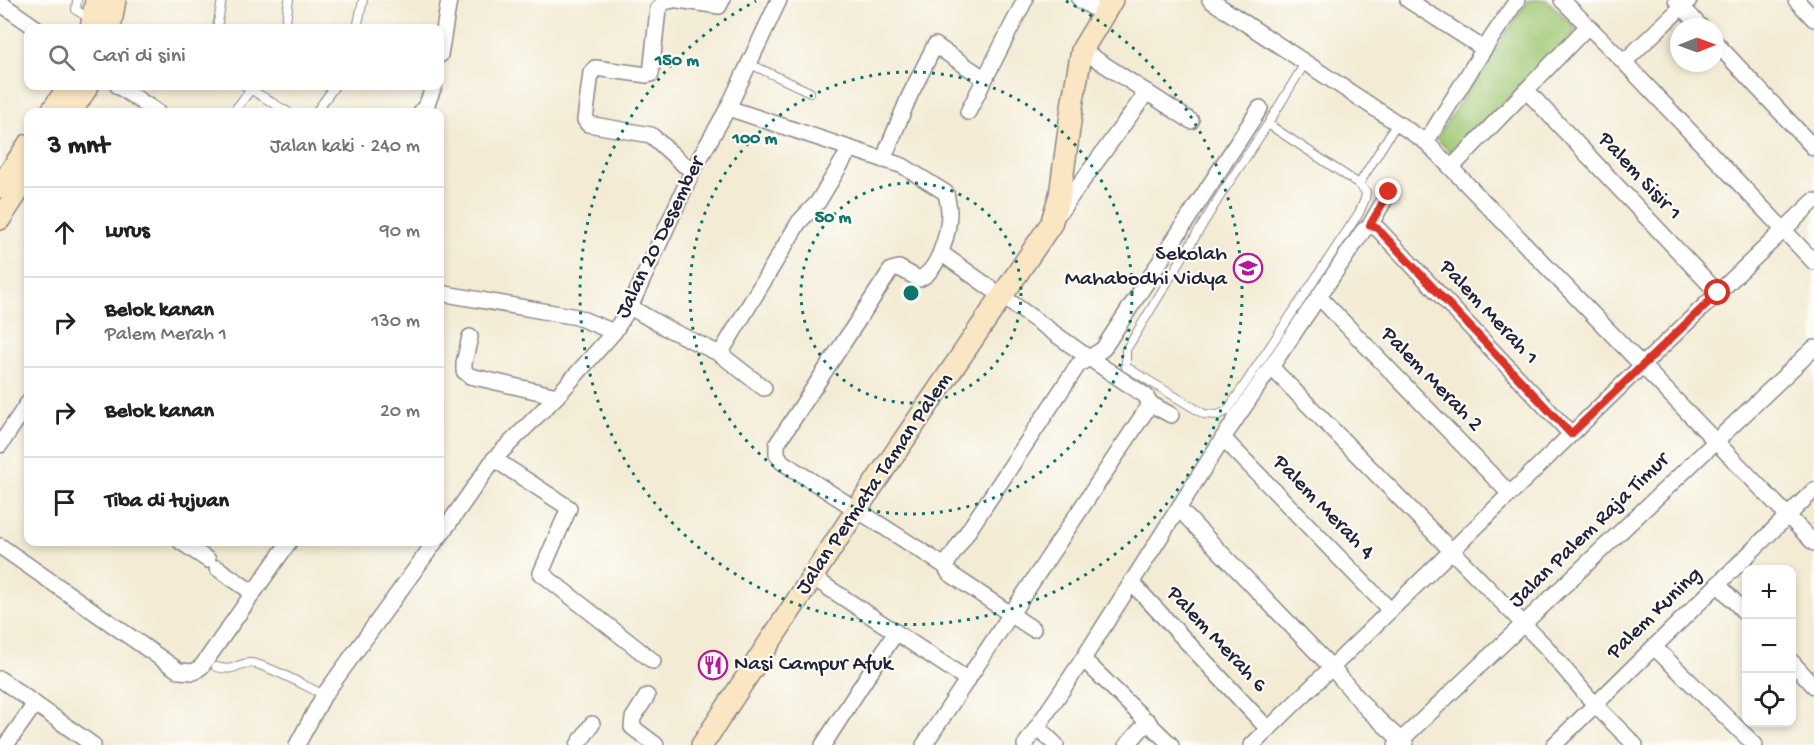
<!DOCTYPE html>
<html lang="id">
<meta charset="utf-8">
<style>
body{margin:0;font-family:"Gochi Hand",sans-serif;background:#f2f2f2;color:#202124}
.controls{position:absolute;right:18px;bottom:18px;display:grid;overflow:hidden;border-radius:12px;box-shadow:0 3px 9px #0003}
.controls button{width:54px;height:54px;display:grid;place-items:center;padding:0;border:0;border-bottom:2px solid #e0e0e0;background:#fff;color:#202124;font:30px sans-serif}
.compass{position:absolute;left:1670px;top:18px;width:54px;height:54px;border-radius:50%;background:#fff;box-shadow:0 3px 9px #0003;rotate:89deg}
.stop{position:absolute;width:18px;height:18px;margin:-14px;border:4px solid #d93025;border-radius:50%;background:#fff}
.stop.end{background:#d93025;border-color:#fff;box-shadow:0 2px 6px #0008}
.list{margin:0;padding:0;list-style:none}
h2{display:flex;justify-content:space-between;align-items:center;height:78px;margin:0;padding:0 24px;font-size:26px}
h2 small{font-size:20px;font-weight:400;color:#757577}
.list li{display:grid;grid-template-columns:39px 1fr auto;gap:18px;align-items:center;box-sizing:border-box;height:90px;padding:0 24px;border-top:2px solid #e0e0e0}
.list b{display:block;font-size:22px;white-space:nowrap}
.list p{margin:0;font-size:20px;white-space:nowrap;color:#757577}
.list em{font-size:20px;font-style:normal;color:#757577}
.icon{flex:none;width:33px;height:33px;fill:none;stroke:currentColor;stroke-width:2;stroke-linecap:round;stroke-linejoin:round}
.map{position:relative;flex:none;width:1814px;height:745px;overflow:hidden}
.search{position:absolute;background:#fff;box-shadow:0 3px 9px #0003;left:24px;top:24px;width:420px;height:66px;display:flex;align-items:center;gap:15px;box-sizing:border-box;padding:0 21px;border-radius:12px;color:#757577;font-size:22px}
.panel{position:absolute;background:#fff;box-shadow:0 3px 9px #0003;left:24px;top:108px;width:420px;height:438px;border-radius:12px}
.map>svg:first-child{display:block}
.green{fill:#9fc773;stroke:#607457;stroke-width:1.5}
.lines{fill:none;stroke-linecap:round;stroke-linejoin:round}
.lane-casing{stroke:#8a8688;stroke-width:10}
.street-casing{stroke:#8a8688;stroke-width:18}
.secondary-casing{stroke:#8a8688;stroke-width:24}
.lane{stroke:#fff;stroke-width:8}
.street{stroke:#fff;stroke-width:15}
.secondary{stroke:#fbe6c3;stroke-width:21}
.route{stroke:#d93025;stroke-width:8}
.ring{fill:none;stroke:#0f766e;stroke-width:3;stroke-dasharray:3 6}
.labels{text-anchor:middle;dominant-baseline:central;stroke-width:4.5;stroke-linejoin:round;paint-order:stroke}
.street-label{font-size:22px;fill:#22223b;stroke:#fdfcf7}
.poi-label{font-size:22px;fill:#22223b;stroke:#fdfcf7;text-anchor:end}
.centre{fill:#0f766e;stroke:#fdfcf7;stroke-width:3}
.ring-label{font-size:18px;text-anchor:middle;font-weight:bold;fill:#0f766e;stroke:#fdfcf7;stroke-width:4.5;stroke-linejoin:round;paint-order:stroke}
</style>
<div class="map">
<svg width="1814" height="745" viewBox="0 0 1814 745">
<rect width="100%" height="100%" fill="#fdfcf7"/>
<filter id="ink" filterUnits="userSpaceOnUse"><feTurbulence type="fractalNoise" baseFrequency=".0167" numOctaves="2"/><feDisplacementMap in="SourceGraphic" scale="12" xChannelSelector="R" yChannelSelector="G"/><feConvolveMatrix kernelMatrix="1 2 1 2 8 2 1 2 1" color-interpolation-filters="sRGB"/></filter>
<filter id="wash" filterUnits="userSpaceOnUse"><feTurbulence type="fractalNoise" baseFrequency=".008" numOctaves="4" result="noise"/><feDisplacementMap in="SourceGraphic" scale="24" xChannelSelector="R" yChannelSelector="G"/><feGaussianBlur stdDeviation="1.35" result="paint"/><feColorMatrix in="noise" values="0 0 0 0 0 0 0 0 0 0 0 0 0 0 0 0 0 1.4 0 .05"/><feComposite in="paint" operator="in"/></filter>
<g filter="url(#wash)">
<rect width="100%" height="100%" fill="#f3ebd4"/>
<path class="green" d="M1528,0H1547L1577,30L1453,155L1436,138Z"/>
</g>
<g filter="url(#ink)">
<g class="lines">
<g class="lane-casing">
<g id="lane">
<path d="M77,0L76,10L92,20"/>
<path d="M217,28L222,0"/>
<path d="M285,28L289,0"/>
<path d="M357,28L363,0"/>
<path d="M750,64L810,92"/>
<path d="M245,86L288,112"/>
<path d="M233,112L254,86"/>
<path d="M316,112L335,86"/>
<path d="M1268,124L1359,184L1366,192L1365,199L1359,213L1227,411L1218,415L1204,414L1126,367V350L1220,196L1268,124L1305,63"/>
<path d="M1359,184L1397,123"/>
<path d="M216,667C237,672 233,664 249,663C263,662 309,688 324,695"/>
</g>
</g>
<g class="street-casing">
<g id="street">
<path d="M674,0L664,2L658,9L651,74L647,75L595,68L591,73L585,120L588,124L651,135L684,165L693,170"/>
<path d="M678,0L719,6L722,0"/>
<path d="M1080,0L1102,13"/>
<path d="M1210,0L1426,142L1814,543"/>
<path d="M1408,0L1484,49"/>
<path d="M1562,0L1624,62L1814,262"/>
<path d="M1676,0L1701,27"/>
<path d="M1796,0L1814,19"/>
<path d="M0,3L36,28"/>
<path d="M1715,42L1814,148"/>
<path d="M1082,50L1191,121"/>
<path d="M440,55L449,0"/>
<path d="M1624,62L1689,0"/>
<path d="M118,86L157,112"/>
<path d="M1527,91L1718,293"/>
<path d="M728,108L903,166L946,193C947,199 949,206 949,212C949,232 939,271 919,279L899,268L891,270L777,444V454L782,462L945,566L949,573L1033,629"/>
<path d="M421,112L427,104L434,86"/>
<path d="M968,112L1025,0"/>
<path d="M1426,142L1484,49L1517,0"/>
<path d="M883,160L909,97L935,45L985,79"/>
<path d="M1452,167L1588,26"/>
<path d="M1059,213L1147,92"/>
<path d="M1370,225L1378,229L1571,434"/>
<path d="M941,253L1089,358L1146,396L1149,403L1171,415"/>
<path d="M440,293L577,317L614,332"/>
<path d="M1319,297L1510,494"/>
<path d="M630,307L666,328L720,354L764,388"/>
<path d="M470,337L464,363V371L470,376L557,396"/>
<path d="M720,354L799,222L818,202L850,149"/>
<path d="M1271,367L1546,647L1595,705L1635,745"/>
<path d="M1223,438L1390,610"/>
<path d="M0,445L28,403"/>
<path d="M494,459L569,508L541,573L653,661"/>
<path d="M1179,509L1332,668L1368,710L1406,745"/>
<path d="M440,536L494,459L557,396L614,332L630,307L693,170L728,108L779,0"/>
<path d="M181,542L208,560"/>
<path d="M0,546L179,671L194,672L202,666L289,542"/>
<path d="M945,566L1078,365L1103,349L1260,108"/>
<path d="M217,568L252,592"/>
<path d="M812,577L968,680"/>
<path d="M1131,582L1268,729"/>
<path d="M1718,584L1746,614"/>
<path d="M1654,647L1755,745"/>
<path d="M1083,659L1171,745"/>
<path d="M1792,662L1814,686"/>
<path d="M0,679L93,745"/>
<path d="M647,696L633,718L632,727L656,745"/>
<path d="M1037,727L1056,745"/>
<path d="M6,745L35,704"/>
<path d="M297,745L324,695L435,542"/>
<path d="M578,745L592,724"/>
<path d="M823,745L896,632"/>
<path d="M924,745L1147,409L1149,403"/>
<path d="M1025,745L1083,659L1223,438L1363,231L1370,225L1389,192"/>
<path d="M1127,745L1148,721"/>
<path d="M1252,745L1628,379L1814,201"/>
<path d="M1396,745L1814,348"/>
<path d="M1554,745L1814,490"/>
</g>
</g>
<g class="secondary-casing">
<g id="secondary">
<path d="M91,28L96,0"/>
<path d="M110,28L115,0"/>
<path d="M51,112L69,86"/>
<path d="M71,112L88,86"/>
<path d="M0,187L28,145"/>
<path d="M0,219L28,176"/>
<path d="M702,745L857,509L1051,224L1060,195L1073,100L1082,50L1112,0"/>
</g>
</g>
<use href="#lane" class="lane"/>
<use href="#street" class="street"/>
<use href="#secondary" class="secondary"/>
</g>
</g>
<g class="lines" filter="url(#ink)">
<path class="route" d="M1389,192L1370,225L1378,229L1571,434L1718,293"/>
</g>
<g class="ring">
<circle cx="911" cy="293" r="110"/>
<circle cx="911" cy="293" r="221"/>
<path d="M1066 1A331 331 0 1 1 756 1"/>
</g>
<defs>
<g id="school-ring" transform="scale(1.5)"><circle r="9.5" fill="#fdfcf7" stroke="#b5179e" stroke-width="1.5"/><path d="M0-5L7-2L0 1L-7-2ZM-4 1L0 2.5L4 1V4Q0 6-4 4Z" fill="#b5179e"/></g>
<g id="restaurant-ring" transform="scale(1.5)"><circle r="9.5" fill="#fdfcf7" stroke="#b5179e" stroke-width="1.5"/><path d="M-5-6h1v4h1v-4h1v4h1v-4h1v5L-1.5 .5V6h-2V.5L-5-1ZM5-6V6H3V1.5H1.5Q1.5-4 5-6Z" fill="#b5179e"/></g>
</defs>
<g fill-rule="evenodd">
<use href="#school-ring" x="1248" y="268"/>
<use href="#restaurant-ring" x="713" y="665"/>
</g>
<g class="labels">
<g class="street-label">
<text transform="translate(1639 177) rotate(47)">Palem Sisir 1</text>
<text transform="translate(661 238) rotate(-64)">Jalan 20 Desember</text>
<text transform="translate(1488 313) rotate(47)">Palem Merah 1</text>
<text transform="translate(1431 380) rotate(46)">Palem Merah 2</text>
<text transform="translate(875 484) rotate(-56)">Jalan Permata Taman Palem</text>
<text transform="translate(1323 508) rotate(46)">Palem Merah 4</text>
<text transform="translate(1590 531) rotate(-44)">Jalan Palem Raja Timur</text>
<text transform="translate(1655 614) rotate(-44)">Palem Kuning</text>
<text transform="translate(1216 640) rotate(47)">Palem Merah 6</text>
</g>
<g class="poi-label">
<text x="1227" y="255">Sekolah<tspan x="1227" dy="25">Mahabodhi Vidya</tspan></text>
<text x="734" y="665" text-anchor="start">Nasi Campur Afuk</text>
</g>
</g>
<circle cx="911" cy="293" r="9" class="centre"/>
<g class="ring-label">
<text x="677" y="65">150 m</text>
<text x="755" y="143">100 m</text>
<text x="833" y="222">50 m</text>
</g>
</svg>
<div class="controls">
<button>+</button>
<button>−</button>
<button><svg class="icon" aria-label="locate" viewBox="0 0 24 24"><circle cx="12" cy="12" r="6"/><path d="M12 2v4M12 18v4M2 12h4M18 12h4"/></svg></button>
</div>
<svg class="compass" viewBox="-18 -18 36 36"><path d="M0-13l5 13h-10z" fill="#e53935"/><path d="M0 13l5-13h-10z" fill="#757577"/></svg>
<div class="stop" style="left:1718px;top:293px"></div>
<div class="stop end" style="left:1389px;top:192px"></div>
<div class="search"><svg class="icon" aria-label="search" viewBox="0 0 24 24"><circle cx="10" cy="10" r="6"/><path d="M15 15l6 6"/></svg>Cari di sini</div>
<section class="panel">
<h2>3 mnt<small>Jalan kaki · 240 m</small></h2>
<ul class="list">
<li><svg class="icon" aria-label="ahead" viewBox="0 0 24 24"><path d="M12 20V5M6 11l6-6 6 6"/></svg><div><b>Lurus</b></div><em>90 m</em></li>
<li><svg class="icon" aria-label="right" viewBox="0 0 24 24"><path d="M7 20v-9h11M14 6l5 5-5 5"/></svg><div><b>Belok kanan</b><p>Palem Merah 1</p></div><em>130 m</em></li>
<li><svg class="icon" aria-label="right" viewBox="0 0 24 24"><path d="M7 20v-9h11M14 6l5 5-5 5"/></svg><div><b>Belok kanan</b></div><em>20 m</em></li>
<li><svg class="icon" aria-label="arrive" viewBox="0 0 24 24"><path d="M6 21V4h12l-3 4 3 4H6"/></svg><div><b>Tiba di tujuan</b></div></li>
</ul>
</section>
</div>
